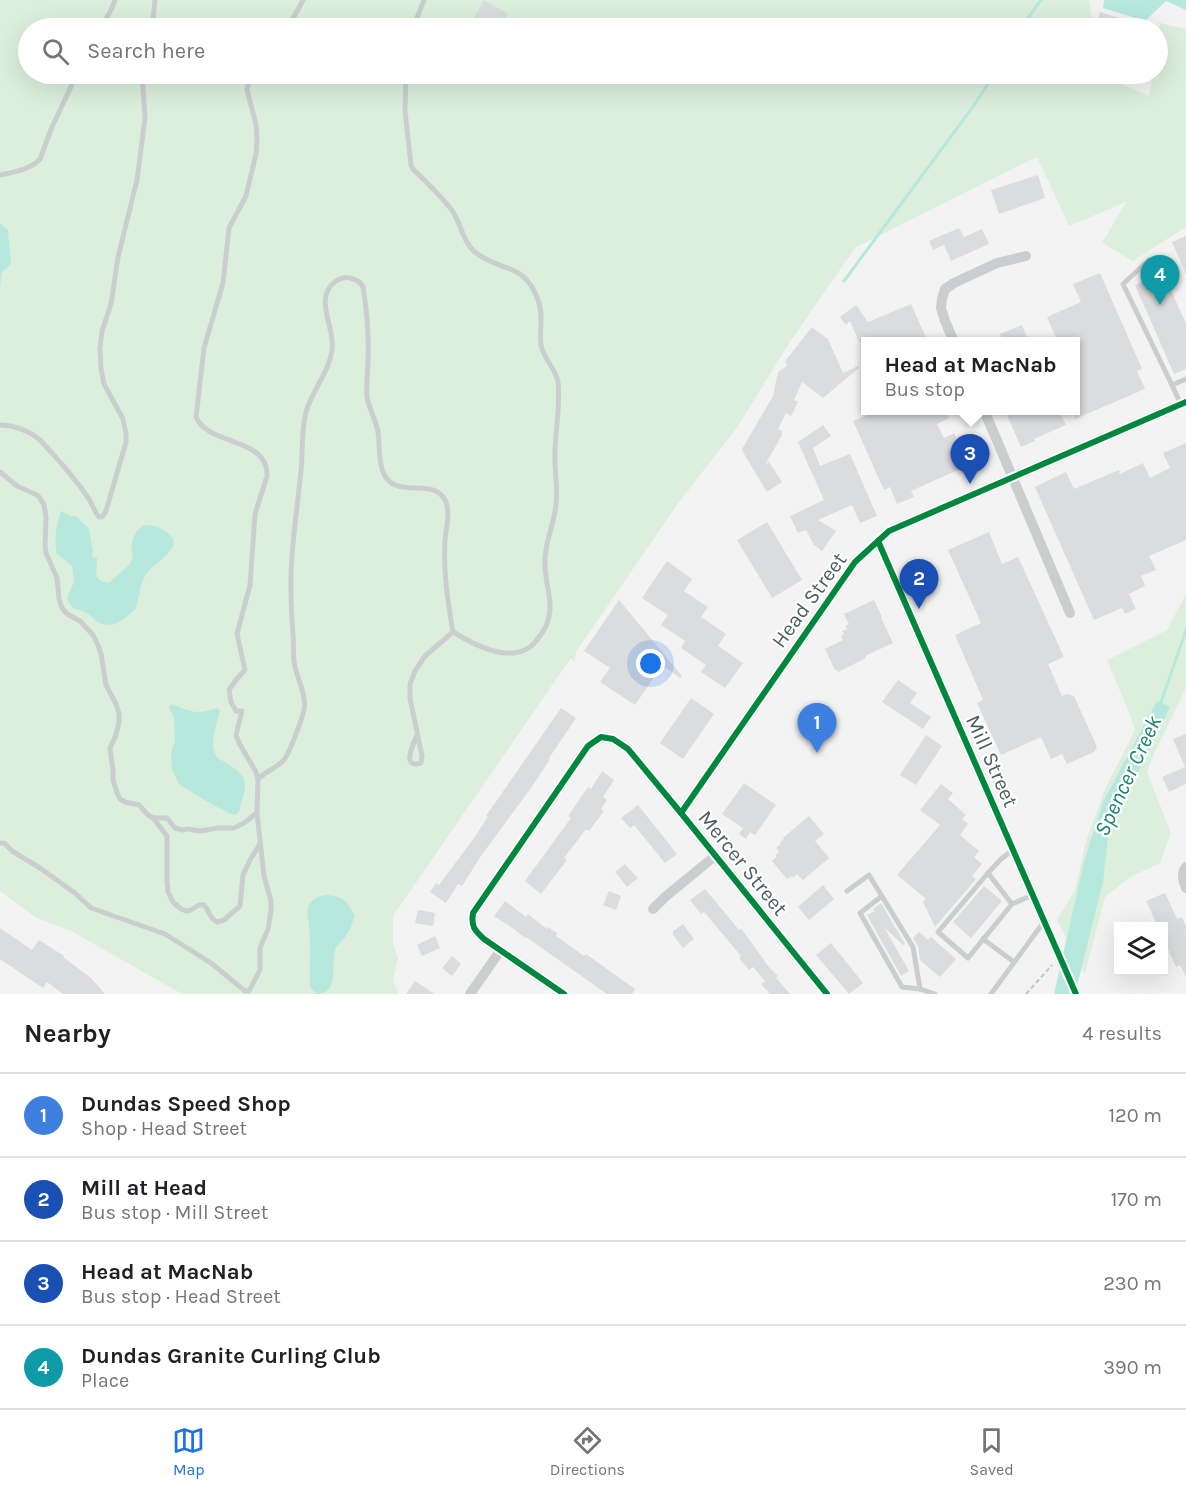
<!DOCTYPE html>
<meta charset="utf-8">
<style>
body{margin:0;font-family:Karla,sans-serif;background:#f2f2f2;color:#202124}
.controls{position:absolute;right:18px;bottom:18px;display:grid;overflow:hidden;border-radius:0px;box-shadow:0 6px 24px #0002}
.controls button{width:54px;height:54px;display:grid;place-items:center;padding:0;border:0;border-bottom:2px solid #e0e0e0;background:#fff;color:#202124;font:30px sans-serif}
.you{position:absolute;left:651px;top:664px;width:21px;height:21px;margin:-15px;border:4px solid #fff;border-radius:50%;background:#1a73e8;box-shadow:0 0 0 9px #1a73e833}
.badge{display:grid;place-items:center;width:39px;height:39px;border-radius:50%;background:#1a73e8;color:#fff;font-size:20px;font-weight:700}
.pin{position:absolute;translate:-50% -50px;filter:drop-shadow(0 2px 3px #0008)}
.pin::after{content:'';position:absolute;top:32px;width:21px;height:18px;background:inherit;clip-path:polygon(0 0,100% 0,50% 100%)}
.popup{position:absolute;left:861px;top:337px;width:219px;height:78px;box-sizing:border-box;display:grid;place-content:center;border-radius:0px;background:#fff;filter:drop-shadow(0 2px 4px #0005);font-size:20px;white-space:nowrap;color:#757577}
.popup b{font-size:22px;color:#202124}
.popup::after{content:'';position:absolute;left:50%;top:100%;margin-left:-12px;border:12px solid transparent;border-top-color:#fff}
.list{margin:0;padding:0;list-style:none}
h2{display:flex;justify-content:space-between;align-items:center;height:78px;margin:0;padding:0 24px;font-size:26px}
h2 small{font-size:20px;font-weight:400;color:#757577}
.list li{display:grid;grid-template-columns:39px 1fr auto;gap:18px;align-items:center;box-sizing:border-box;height:84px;padding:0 24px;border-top:2px solid #e0e0e0}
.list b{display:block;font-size:22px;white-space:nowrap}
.list p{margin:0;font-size:20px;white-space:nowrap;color:#757577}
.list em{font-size:20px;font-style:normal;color:#757577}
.icon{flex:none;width:33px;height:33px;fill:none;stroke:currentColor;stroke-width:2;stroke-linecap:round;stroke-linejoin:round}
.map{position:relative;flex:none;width:1186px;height:994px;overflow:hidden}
.search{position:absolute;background:#fff;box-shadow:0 6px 24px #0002;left:18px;right:18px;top:18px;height:66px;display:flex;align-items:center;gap:15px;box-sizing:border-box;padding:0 21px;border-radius:33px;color:#757577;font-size:22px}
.sheet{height:414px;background:#fff}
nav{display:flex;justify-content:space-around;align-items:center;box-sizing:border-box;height:84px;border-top:2px solid #e0e0e0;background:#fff;font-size:16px;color:#757577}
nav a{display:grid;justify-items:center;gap:3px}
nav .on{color:#1a73e8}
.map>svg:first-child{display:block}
.green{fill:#dcefdc}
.water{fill:#b6e8de}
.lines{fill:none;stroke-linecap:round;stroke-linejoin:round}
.stream{stroke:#b6e8de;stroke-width:3}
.building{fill:#dbdcdd}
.path{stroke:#bdc7c0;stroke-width:2;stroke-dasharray:4.5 3;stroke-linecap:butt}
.lane{stroke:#cbcecf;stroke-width:5}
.street{stroke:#cbcecf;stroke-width:10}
.cycleway-casing{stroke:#fff;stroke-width:10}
.cycleway{stroke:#00873e;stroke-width:6}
.labels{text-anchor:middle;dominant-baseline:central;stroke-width:4.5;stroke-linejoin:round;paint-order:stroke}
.street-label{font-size:21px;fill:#4c5d5e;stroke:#fff}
.water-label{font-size:22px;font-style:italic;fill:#1c836f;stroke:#fff}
</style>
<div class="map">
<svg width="1186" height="994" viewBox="0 0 1186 994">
<rect width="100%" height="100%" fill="#f4f3f4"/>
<g class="green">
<path d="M0,0H1089L1093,24L1089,28H28V74H1099L1149,96L1153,74H1158V42L1160,23L1186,29V227L1133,261L1102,243L1126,202L1069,226L1037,157L855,248L790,342L736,429L679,502L576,652L574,662L571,658L393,916V944L398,959L393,981L399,994H182L71,931L35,917L0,891Z"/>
<path d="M1186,594V688L1154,754L1147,772L1171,833L1160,863L1130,877L1105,897L1085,974L1057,920L1075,890L1086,841L1105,789L1135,730L1128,710L1107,660L1167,630Z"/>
</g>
<g class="water">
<path d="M1104,0H1186V10L1166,1L1145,21L1103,8Z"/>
<path d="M0,223L8,230L11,264L2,272L0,289Z"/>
<path d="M61,511L71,516H76L89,529L93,551L92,557L97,558C97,571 92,581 109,583L129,565L133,558C130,546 132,532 144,525C154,525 161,527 169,534C186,548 151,564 145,576C139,587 140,597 136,607C135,611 119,623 115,624C112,625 105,625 102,624C95,622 93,616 87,613C76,607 72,612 67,598L74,582L72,566L57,554C54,540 56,525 61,511Z"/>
<path d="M1157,701L1170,707L1132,785L1120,799L1110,821L1103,882L1075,994H1054L1085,858L1103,802Z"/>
<path d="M172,704C190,712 197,715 217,708L220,710C218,722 210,739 214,751C216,757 218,759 223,761C251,777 247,783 239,811L236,815L231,814L206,801L179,784L172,769L171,753L175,741L174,716L169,708L170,705Z"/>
<path d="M325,895C343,896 347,900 355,916C352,922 351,929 347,934C344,940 338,943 335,950C330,963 341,993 317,994L310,987C309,966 311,945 309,924C308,917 306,910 309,905C313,898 318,897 325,895Z"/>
</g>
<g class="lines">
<g class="stream">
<path d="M1021,28L1041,0"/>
<path d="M844,281L975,104L994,74"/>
<path d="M1160,705L1186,630"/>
</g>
</g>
<g class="building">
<path d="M484,0L508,14L500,28H493L474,18Z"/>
<path d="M1100,12L1146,27V28H1095Z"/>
<path d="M1038,175L1045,198L999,214L991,190Z"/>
<path d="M959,228L964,237L982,229L989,244L951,261L944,245L933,250L929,241Z"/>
<path d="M1186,236V274L1172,242Z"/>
<path d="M1163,272L1186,324V369L1174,374L1135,285Z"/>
<path d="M1100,273L1142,369L1137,371L1145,389L1075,419V342H1058L1047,317L1081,302L1073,284Z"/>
<path d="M911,304L928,342H859L850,321L846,325L840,317L856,305L868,322Z"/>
<path d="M1022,325L1029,342H1003L1000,334Z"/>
<path d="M812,327L828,339L843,373L858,366L859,368L823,398L802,382L794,400L798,402L791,416L786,413L778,429L782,431V435L765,465L769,462L782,482L767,492L744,454L742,449L773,396L778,372L787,366L785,361Z"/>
<path d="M876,411H946L949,418L937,424L944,438L954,433L969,465L911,491L914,497L897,504L890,487L884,490L853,421Z"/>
<path d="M1005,411H1059L1066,425L1034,439L1035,441L1021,447Z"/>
<path d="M823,425L831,436L813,448L820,466L850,454L877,516L860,523L852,505L818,520L836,531L822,551L814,545L806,530L798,533L790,516L824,500L798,442Z"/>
<path d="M1186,443V540L1149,556L1156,570L1141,576L1145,586L1129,594L1136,609L1125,614L1122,608L1094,620L1035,487L1066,472L1074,489L1119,470L1120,474L1143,463L1150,478L1170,468L1163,453Z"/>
<path d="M767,522L802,580L772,598L737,540Z"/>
<path d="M989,532L1002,564L1018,557L1064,657L1048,664L1062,696L1067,694L1074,696L1097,747L1094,752L1067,764L1062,754L1051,759L1041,737L1001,755L977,703L983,700L955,635L981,623L948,550Z"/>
<path d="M667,561L692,579L684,591L708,607L701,617L726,634L718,646L743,663L725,688L701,672L706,665L681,648L685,641L661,625L668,615L642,598Z"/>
<path d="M619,600L682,676L680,678L662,665L635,705L600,682L610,668L584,651Z"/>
<path d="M874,600L882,617L881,618L893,643L865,656L866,658L838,672L837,670H835L825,649L843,640L841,636L844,634L842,631L847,629L845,626L849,624L844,614Z"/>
<path d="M898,680L917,693L910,703L931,717L923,729L882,702Z"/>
<path d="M691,698L714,714L683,759L660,743Z"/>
<path d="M561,708L576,718L549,758L550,759L531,788L481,856L462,886L458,884L446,903L430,892L436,883L439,885L474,838L488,817L486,816Z"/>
<path d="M1186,734V784L1169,792L1162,777L1185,767L1173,739Z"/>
<path d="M926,735L942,746L916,785L900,775Z"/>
<path d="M602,771L614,780L603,797L607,800L601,809L604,811L589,831L586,829L564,858L567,860L541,894L525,881L571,818L568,816L588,787L591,789Z"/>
<path d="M744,783L776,805L755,835L750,832L746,839L739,834L743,828L722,814Z"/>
<path d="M941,784L953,793L948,799L966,815L962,819L968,824L960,835L979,851L974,857L982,864L972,876L976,879L935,927L923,902L926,899L897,875L940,825L920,810Z"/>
<path d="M638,805L677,854L665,863L634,825L630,828L621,818Z"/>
<path d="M809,816L824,834L815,841L829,858L803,880L797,874L793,878L792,876L787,879L772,861L777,856L775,855L779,852L776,848L781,843L780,842L784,839L783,838Z"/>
<path d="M625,864L638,878L627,887L615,872Z"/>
<path d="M823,885L834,899L809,920L798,907Z"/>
<path d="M984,886L1002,901L971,938L953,922Z"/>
<path d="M705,889L739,930L741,928L768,966L778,976L776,978L790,994H770L761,984L765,981L753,967L749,970L739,958L741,956L704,912L701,914L690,900Z"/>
<path d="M609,891L621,896L616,910L603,905Z"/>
<path d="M1165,893L1177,919L1182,917L1186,926V977L1180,965L1176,967L1164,940V927H1158L1146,901Z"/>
<path d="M505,901L526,917L528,914L547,929L548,927L557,933L556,936L584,956L586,954L635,989L632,994H607L526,937L525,938L506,923V924L494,916Z"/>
<path d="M881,903L905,944L903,945L884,927L909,971L901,976L867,915L875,911L873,909Z"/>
<path d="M418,910L435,913L433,926L415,923Z"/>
<path d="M683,924L694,939L683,948L673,935V931Z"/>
<path d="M0,928L32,950L39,940L64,956L63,957L91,978L105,994H63L47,982L43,988L0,959Z"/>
<path d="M919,932L928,940L931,937L956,959L940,977L920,960L918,946L913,938Z"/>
<path d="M435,936L440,948L422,956L417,945Z"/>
<path d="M831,943L863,983L849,994L816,955Z"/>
<path d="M452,956L461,964L452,976L442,968Z"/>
<path d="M415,981L435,994H406Z"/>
</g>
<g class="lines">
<path class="path" d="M1026,994L1052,965"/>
<g class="lane">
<path d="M101,28L112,8L115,0"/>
<path d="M152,28L155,0"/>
<path d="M285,28L295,15L303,0"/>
<path d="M413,28L424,0"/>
<path d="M406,74L405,111L411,165L413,169C426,182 440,195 451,209C461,222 462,241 475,252C501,273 524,261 538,300C544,315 539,330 541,345C543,358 556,369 558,382C561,408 554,434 555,460C555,475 558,490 556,505C554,523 546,540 545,558C543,584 558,605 544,630C540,636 535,643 530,647C507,663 473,644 453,632L425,656L415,671L410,684V698L422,756L421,763C400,769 414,743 417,735"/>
<path d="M0,175C14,172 30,170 40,159L52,127L77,74"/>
<path d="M1149,260L1123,284L1172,385L1186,379"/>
<path d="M1172,385L1181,405"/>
<path d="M0,425C13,425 30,431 40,440C57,458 73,476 87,496C92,503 94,511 99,517H102L106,511L126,442V434L123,419L104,384L101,369L100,348L102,331L111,304L118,257L137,180L145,118L142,74"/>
<path d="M0,472L17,486L37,495L40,498L44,505L46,517L45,546L46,553L57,578L59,599L62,608L67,614L80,621L93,635L98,645L101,654L106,685L116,704L119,714V722L116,735L110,748L113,771V780L117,793L120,799L125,802L139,805L148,815L153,818L167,836V881L168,892L173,902L181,909L186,911L191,910L199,905H204C210,911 208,917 217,922L224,920L240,906L243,875L250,860L260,844"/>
<path d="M258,779C265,772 276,768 283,761C289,755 302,719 304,710C307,694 296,677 294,662C293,653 294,643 293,634C292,621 291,607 291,593C290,553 297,511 301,471C303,452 301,431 306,412C312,390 329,373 332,350C336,328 312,298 336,281C341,278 347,276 353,279C358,280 361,283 363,287C367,311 369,336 368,360C368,372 366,385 367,397C369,409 376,420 378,432C380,445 378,460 383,472C394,500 429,478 443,497C452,509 446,527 445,541C443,571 448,603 453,632"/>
<path d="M153,818H167L175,828L182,830L188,829L200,831L218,828H234L244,823L257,813L258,779L256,772L239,743L236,735L242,711H236L231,702L229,690L236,680L245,670L237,634L250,585L255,514L267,476C269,437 208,446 196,417L204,348L223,283L229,228L246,196L256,154L257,139L256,124L247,90L251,74"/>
<path d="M0,843H4L12,851L40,868L75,893L91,908L165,934L211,963L245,991H249L260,970V948L268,929L271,911V901L264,876L257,813"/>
<path d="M1013,850L1001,859L988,873L1012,904L1033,895"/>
<path d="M988,873L938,932L968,958L1012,904"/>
<path d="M847,891L869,875L913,947L920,989L935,994"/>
<path d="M882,896L860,913L902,987L920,989"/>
<path d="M983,939L1014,962"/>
<path d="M991,994L1043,923"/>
</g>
<g class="street">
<path d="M954,342L945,321L941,308L942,299L945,289L954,283L997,263L1026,256"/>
<path d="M984,410L1070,613"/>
<path d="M878,541L1076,994"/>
<path d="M681,813L855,562L889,531L1186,402"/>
<path d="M1186,867C1181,874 1183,881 1186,888"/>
<path d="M653,909L665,897L715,856"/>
<path d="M470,994L500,951"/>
<path d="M564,994L484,939C474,930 471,926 473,913L588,746L601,737L613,739L628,749L681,813L827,994"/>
</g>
<g class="cycleway-casing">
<g id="cycleway">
<path d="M878,541L1076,994"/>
<path d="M681,813L855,562L889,531L1186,402"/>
<path d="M564,994L484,939C474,930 471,926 473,913L588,746L601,737L613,739L628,749L681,813L827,994"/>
</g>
</g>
<use href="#cycleway" class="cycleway"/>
</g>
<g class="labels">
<g class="street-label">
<text transform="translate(809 600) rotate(-54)">Head Street</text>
<text transform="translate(992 761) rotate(66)">Mill Street</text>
<text transform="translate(743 863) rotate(51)">Mercer Street</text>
</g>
<g class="water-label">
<text transform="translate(1128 776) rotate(-65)">Spencer Creek</text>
</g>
</g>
</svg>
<div class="controls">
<button><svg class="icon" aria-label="layers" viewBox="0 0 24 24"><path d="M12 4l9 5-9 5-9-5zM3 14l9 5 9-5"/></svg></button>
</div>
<div class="you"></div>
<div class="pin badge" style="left:817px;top:753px;background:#3f7fe0">1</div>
<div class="pin badge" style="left:919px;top:609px;background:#1a4fb4">2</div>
<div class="pin badge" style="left:970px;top:484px;background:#1a4fb4">3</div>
<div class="popup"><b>Head at MacNab</b>Bus stop</div>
<div class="pin badge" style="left:1160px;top:305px;background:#0f9aa8">4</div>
<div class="search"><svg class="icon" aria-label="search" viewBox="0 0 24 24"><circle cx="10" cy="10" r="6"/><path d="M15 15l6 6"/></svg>Search here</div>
</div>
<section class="sheet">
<h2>Nearby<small>4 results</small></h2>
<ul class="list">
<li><span class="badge" style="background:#3f7fe0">1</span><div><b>Dundas Speed Shop</b><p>Shop · Head Street</p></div><em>120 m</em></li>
<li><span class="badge" style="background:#1a4fb4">2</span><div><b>Mill at Head</b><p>Bus stop · Mill Street</p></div><em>170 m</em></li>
<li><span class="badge" style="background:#1a4fb4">3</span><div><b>Head at MacNab</b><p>Bus stop · Head Street</p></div><em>230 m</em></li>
<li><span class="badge" style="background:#0f9aa8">4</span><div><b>Dundas Granite Curling Club</b><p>Place</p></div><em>390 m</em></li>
</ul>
</section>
<nav>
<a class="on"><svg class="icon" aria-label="map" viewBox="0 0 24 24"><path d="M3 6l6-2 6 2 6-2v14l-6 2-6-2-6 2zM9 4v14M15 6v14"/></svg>Map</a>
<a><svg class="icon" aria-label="directions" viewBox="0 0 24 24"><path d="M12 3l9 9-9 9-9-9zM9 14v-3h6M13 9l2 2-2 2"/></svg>Directions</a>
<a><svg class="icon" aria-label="saved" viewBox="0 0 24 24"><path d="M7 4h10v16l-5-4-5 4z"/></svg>Saved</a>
</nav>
